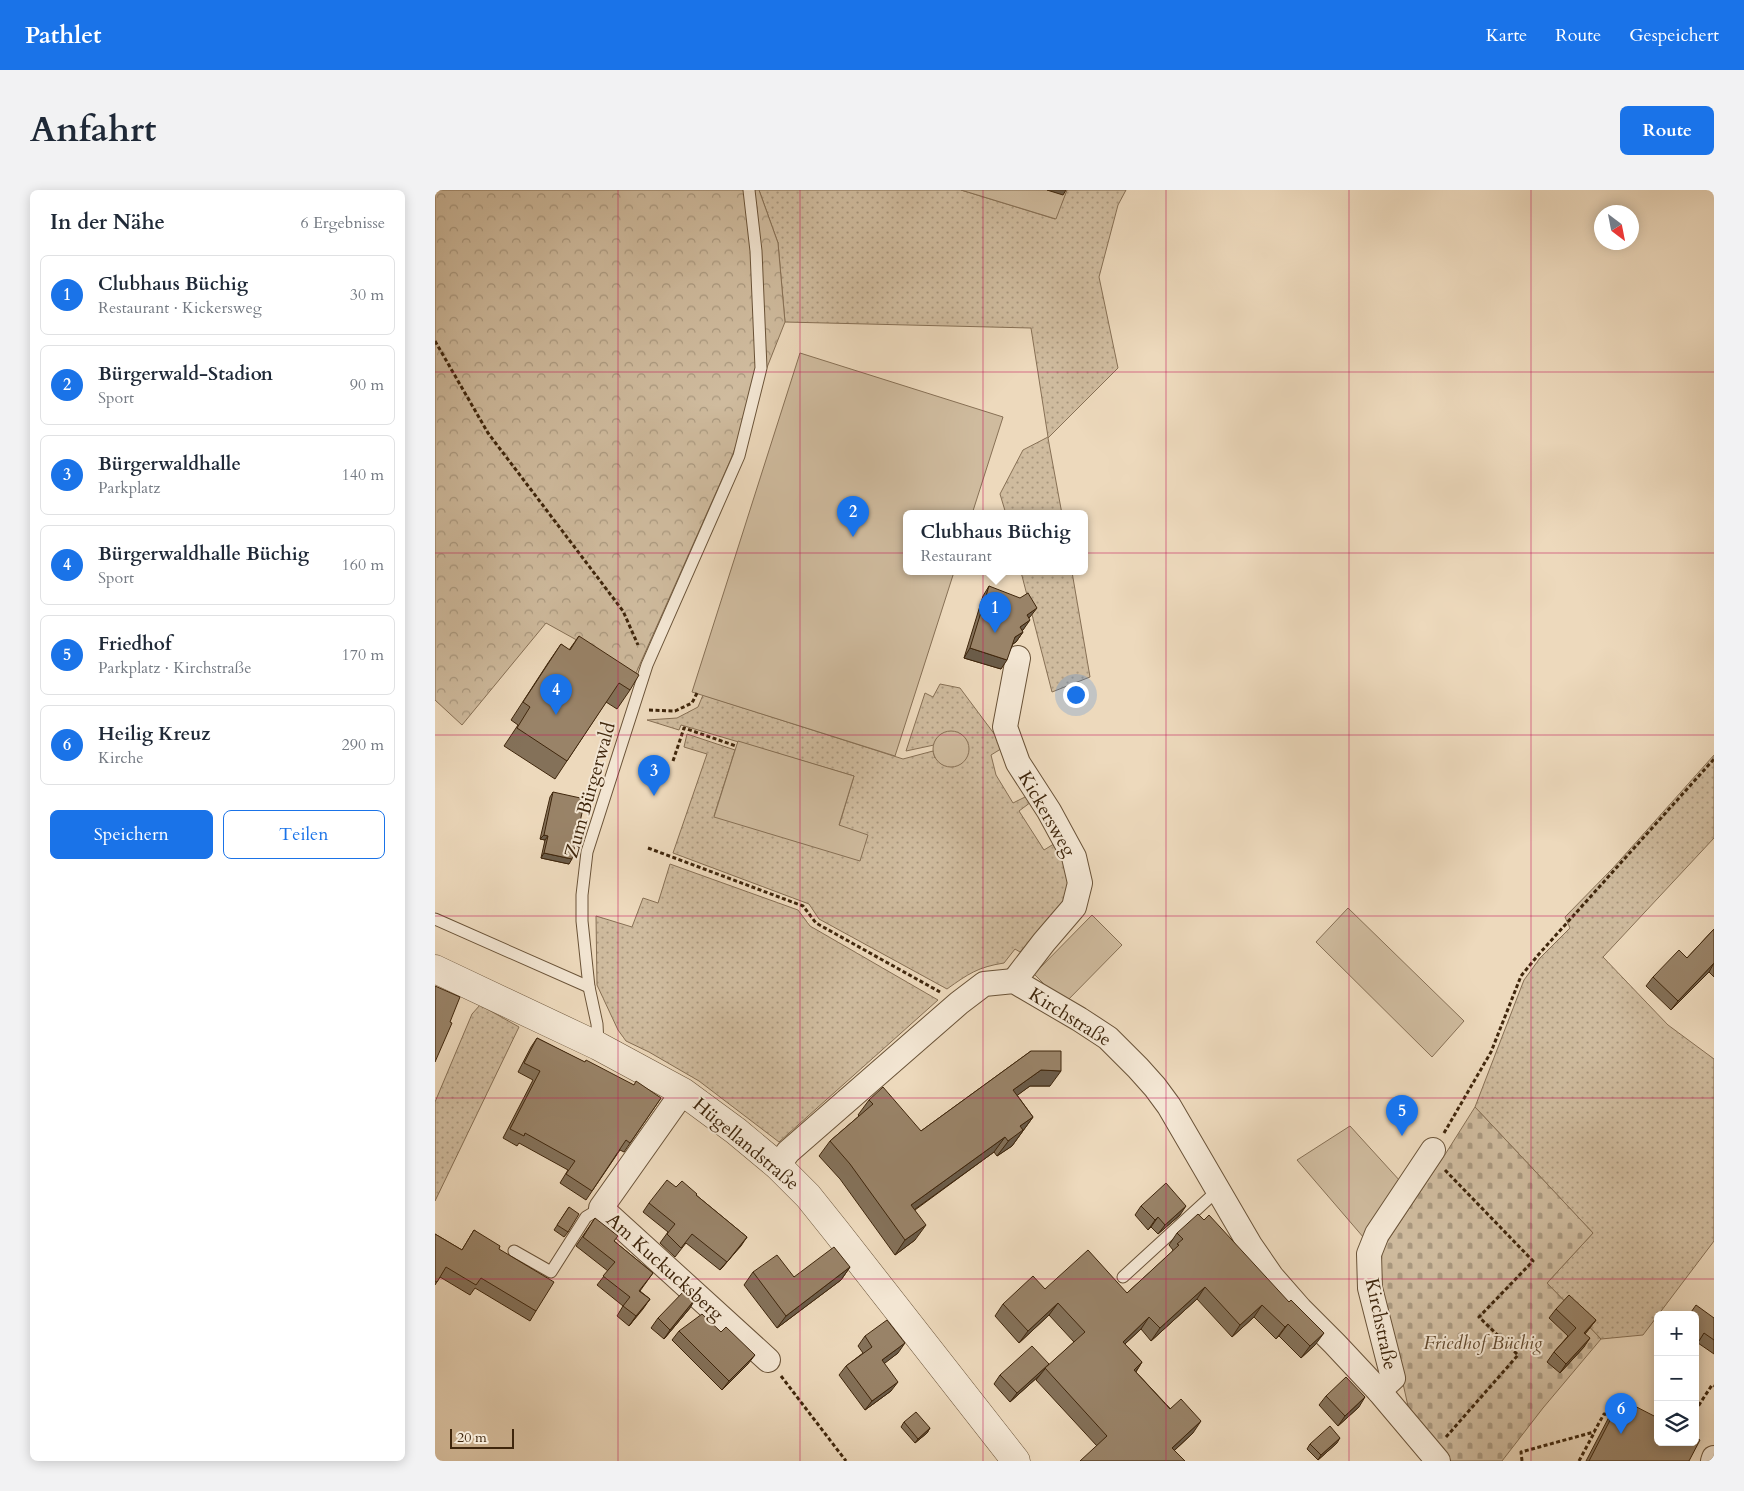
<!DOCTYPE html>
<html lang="de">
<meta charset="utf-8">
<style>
body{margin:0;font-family:Cardo,serif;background:#f2f2f3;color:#1f2937}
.controls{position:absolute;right:15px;bottom:15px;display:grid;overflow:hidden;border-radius:8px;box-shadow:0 2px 12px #0003}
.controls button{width:45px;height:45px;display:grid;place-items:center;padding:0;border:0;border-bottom:1px solid #e0e1e3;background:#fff;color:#1f2937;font:25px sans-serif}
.compass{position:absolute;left:1159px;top:15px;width:45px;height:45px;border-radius:50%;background:#fff;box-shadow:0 2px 12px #0003;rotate:148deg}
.scale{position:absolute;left:15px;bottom:12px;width:64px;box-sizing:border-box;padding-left:5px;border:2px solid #3f260c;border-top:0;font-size:14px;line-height:18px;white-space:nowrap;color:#3f260c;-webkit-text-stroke:4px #f3e6d3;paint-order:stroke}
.you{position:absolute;left:640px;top:504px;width:18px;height:18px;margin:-12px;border:4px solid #fff;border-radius:50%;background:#1a73e8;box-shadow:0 0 0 8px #1a73e833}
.badge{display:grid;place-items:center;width:32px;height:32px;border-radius:50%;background:#1a73e8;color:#fff;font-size:16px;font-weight:700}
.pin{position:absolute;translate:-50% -41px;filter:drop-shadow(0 1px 2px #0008)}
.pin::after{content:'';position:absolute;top:26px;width:18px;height:15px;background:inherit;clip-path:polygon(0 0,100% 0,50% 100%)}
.popup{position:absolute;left:468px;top:320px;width:185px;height:65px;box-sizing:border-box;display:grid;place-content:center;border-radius:8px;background:#fff;filter:drop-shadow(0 1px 4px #0005);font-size:16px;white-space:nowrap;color:#747a83}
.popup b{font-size:19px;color:#1f2937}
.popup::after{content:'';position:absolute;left:50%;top:100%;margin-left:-10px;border:10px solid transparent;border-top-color:#fff}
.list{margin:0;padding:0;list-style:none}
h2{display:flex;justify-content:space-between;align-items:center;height:65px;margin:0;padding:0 20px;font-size:21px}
h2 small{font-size:16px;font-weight:400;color:#747a83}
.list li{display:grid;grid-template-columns:32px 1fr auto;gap:15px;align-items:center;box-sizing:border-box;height:80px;margin:0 10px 10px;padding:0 10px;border:1px solid #e0e1e3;border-radius:8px}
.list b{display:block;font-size:19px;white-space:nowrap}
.list p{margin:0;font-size:16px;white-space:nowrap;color:#747a83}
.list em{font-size:16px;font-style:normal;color:#747a83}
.actions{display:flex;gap:10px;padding:15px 20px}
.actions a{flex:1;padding:11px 0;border:1px solid #1a73e8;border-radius:8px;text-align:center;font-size:18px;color:#1a73e8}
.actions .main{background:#1a73e8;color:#fff}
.icon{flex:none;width:28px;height:28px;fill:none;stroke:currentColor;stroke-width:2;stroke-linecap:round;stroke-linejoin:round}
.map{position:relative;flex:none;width:1279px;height:1271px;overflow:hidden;border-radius:8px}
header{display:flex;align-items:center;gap:30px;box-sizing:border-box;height:70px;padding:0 25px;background:#1a73e8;color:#fff}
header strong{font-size:24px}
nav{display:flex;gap:28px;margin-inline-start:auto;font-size:18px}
.intro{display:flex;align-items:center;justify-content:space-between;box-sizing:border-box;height:120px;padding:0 30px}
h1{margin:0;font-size:35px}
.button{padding:12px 22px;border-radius:8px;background:#1a73e8;color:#fff;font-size:18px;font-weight:700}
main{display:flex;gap:30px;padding:0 30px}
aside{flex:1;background:#fff;border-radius:8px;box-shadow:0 2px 12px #0003}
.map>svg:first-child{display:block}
.grass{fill:url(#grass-dots);stroke:#877055}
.forest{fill:url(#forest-crowns);stroke:#877055}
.cemetery{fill:url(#cemetery-stones);stroke:#877055}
.green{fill:#cfbb9e;stroke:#877055}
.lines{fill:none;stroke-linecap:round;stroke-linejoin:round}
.service-casing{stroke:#6a5338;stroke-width:13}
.minor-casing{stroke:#6a5338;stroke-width:26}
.tertiary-casing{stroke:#6a5338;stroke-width:29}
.path{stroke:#3f260c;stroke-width:3;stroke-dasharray:4 2.5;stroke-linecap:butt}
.service{stroke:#f3e6d3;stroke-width:11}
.minor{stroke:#f3e6d3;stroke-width:24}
.tertiary{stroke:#f3e6d3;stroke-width:28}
.wall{fill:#847159;stroke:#3f260c}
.shaded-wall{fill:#6b5c49;stroke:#3f260c}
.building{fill:#998368;stroke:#3f260c}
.grid{fill:none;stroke:#c2185b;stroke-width:1;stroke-opacity:0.55}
.labels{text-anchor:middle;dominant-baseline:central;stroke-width:4;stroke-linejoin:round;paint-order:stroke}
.street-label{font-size:19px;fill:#3f260c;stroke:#f3e6d3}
.park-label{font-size:19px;font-style:italic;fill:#634b30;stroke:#f3e6d3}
</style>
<header>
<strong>Pathlet</strong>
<nav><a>Karte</a><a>Route</a><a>Gespeichert</a></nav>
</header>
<div class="intro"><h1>Anfahrt</h1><a class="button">Route</a></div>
<main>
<aside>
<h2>In der Nähe<small>6 Ergebnisse</small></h2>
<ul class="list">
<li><span class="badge">1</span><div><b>Clubhaus Büchig</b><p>Restaurant · Kickersweg</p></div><em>30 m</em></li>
<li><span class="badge">2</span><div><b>Bürgerwald-Stadion</b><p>Sport</p></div><em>90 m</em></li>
<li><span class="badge">3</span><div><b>Bürgerwaldhalle</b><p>Parkplatz</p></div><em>140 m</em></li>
<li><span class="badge">4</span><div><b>Bürgerwaldhalle Büchig</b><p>Sport</p></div><em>160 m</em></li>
<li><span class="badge">5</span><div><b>Friedhof</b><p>Parkplatz · Kirchstraße</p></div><em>170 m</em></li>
<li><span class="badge">6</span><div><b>Heilig Kreuz</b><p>Kirche</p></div><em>290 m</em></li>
</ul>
<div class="actions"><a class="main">Speichern</a><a>Teilen</a></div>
</aside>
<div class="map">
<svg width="1279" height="1271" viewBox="0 0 1279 1271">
<defs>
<pattern id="grass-dots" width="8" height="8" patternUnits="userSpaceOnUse" patternTransform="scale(1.25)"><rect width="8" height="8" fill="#cfbb9e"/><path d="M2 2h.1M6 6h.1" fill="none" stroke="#a9987f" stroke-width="1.8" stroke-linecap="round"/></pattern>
<pattern id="forest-crowns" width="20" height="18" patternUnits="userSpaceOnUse" patternTransform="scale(1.25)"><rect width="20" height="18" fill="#cfbb9e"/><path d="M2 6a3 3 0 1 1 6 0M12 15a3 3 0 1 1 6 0" fill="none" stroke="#a9987f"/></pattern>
<pattern id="cemetery-stones" width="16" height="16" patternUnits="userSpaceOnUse" patternTransform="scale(1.25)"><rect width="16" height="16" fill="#cfbb9e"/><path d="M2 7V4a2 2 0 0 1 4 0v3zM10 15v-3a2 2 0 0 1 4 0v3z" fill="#a9987f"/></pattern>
</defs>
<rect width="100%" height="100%" fill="#edd9bc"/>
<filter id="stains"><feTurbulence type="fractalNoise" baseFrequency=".004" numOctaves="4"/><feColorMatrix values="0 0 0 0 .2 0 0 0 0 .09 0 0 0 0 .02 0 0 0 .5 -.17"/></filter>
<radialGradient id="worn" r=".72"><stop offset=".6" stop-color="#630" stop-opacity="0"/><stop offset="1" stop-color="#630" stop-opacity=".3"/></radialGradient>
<g class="grass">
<path d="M324,0H526L620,29L632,0H691L683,15L664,87L683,178L613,248L627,324H571L565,304L588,260L613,247L596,138L350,132L343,53Z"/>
<path d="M586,382H637L655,487L617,502Z"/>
<path d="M505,494L525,498L569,557L556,565L561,585L578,613L592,606L596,612L584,621L609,660L622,652L634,679L633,699L628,715L585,762L580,759L569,773C543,777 533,784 512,799L384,729L374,714L238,663L272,564L249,557L252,544L300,560L279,626L404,636L419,586L246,535L244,540L212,530L242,528L263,517L268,505L468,569L498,561L500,568L502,548L499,555L471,561L490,503L498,507Z"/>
<path d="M1279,565V648L1168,767L1233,835L1279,869V1051L1208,1145L1166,1149L1112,1093L1158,1043L1040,917L1089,790L1105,768L1135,738L1130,727L1178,678Z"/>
<path d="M235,674L363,720L375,736L503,810L344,952L264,891L214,862L191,851L183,840L162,795L161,726L197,737L208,708L223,713Z"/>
<path d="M45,815L84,837L0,1011V912L37,824Z"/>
</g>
<path class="forest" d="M0,0H324L343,53L350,132L295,271L201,483L111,433L27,535L0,510Z"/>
<path class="cemetery" d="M1040,917L1158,1043L1112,1093L1166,1149L1108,1218L1067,1271H1014L973,1216L949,1108L942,1067L1011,963Z"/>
<g class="green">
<path d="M526,0H632L621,29Z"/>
<path d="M365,163L568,227L537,324H471V382H519L460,566L257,502Z"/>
<circle cx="516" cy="559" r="18"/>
<path d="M303,551L419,586L404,635L433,645L425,671L279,627Z"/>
<path d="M913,718L1029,831L997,867L881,752Z"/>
<path d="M657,725L687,755L629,814L599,784Z"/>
<path d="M915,936L966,992L929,1048L862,970Z"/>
</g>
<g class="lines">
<g class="service-casing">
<g id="service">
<path d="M0,729L154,797"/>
<path d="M163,854L162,834L154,797L147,731V705L152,662L212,475L304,266L326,178L321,61L314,0"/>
<path d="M79,1061L116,1082L151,1027L166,1018"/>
<path d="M688,1087L783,1000"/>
</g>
</g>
<g class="minor-casing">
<g id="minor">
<path d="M579,791L609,752L639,717L645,693L639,667L614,621L583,573L570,537L583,468"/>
<path d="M248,902L166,1018L333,1170"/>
<path d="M343,976L353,962L524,813L549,794L579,791L644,829L673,848L703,878L720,897L734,916L815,1055L837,1087L865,1119L900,1154L944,1201L1003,1271"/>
<path d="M944,1201L958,1188L935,1098L934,1064L942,1044L998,960"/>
<path d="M1278,1271L1279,1268"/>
</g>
</g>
<g class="tertiary-casing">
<path id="tertiary" d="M0,779L163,856L248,902L301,941L343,976L373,1006L401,1041L581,1271"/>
</g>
<g class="path">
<path d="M0,151L53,243L188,421L203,455"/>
<path d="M214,520L240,521L257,513L262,503"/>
<path d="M238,571L249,538L301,556"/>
<path d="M213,658L368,716L381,733L505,802"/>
<path d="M1009,943L1056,862L1086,786L1104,764L1279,569"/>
<path d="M1010,980L1098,1071L1044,1127L1083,1165L1011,1247"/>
<path d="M346,1186L411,1271"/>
<path d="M1260,1221L1277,1195L1279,1196"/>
<path d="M1087,1271L1086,1262L1159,1242L1169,1224L1177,1225"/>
<path d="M1144,1271L1159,1243"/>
</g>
<use href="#service" class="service"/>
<use href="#minor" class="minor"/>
<use href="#tertiary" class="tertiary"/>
</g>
<g class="wall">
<path d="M554,396L595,427L594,428L588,440L587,441L588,442L581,452L578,454L566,479L529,468L548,406Z"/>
<path d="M144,446L195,500L182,519L171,512L120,589L69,556L83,535L76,530L113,473L126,454L134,460Z"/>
<path d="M118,602L134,674L106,668L110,650L105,649L115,607Z"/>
<path d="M1279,739V787L1274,782L1236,820L1211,796L1218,787L1252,768Z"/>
<path d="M102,848L149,872L226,908L189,962L185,960L151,1010L125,993L133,980L84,953L82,956L68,948L98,890L83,882L96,857Z"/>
<path d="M596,861L615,896H595L582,905L598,927L577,956L562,966L559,962L480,1020V1050L460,1065L405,989L384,966L395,951L424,926L423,925L434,910L486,941Z"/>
<path d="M241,997L261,1005L312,1047L285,1080L251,1053L240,1067L225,1053L233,1042L208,1022L214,1013Z"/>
<path d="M706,1016L745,1025L723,1044L716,1037L713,1040L700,1025Z"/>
<path d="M134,1017L133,1042L129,1047L119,1040Z"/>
<path d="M160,1028L179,1051L218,1083L205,1101L215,1109L194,1136L182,1126L188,1116L162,1095L173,1081L141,1056Z"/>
<path d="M39,1040L64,1059L101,1121L95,1131L40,1098L35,1105L5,1087L0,1095V1044L27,1060Z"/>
<path d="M742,1043L880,1155L866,1168L844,1146L841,1149L819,1127L797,1147L762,1109L716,1151L706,1139L690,1154L707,1172L701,1182L758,1243L740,1260L662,1256L601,1190L605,1185L575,1212L559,1194L565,1185L614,1174L612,1177L639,1152L614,1125L584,1153L560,1126L568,1114L692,1103L737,1062L738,1060L734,1055Z"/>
<path d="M415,1077L406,1090L342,1138L309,1095L318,1082L359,1087Z"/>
<path d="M255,1118L229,1149L216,1138L223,1128Z"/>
<path d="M1121,1119L1161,1130L1150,1144L1149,1157L1125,1183L1112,1172L1119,1162L1133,1146L1114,1128Z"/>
<path d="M1260,1125L1279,1128V1164L1263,1153L1260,1156Z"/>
<path d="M244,1141L313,1174L287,1200L237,1150Z"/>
<path d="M430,1146L463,1163L449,1173L456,1201L430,1220L404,1185L411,1176L428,1163L423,1156Z"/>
<path d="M891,1206L924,1217L903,1236L884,1215Z"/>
<path d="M1186,1209L1254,1271H1151L1174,1227Z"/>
<path d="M469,1232L495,1238L492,1243L480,1253L466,1237Z"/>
<path d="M902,1253L883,1270L872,1259L875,1254Z"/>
</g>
<g class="shaded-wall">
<path d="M612,0H631L628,5Z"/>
<path d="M602,418L595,427L585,434L592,425Z"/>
<path d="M595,430L588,440L578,446L585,437Z"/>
<path d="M588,442L581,452L574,456L580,447Z"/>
<path d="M535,458L572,470L566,479L529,468Z"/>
<path d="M109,645L113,646L110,650L105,649Z"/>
<path d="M109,663L137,669L134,674L106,668Z"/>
<path d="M1279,773L1274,782L1236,820L1243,811Z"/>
<path d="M606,880L626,881L615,896H595L568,916L578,900Z"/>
<path d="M598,927L577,956L562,966L585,936Z"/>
<path d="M570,947L559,962L465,1030L476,1015Z"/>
<path d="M751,1016L745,1025L723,1044L730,1035Z"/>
<path d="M723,1027L716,1037L713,1040L720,1030Z"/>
<path d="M491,1035L480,1050L460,1065L470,1050Z"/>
<path d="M312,1047L306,1056L285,1080L292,1072Z"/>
<path d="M415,1077L406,1090L342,1138L351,1126Z"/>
<path d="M770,1097L762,1109L716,1151L725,1138Z"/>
<path d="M261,1108L255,1118L229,1149L235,1140Z"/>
<path d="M215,1109L208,1119L194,1136L201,1126Z"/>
<path d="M623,1113L614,1125L584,1153L593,1141Z"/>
<path d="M827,1115L819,1127L797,1147L805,1135Z"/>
<path d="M714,1127L706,1139L679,1164L688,1152Z"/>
<path d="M1161,1130L1154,1139L1143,1152L1149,1143Z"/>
<path d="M853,1134L844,1146L841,1149L850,1137Z"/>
<path d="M889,1143L880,1155L866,1168L875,1156Z"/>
<path d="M1155,1148L1149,1157L1125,1183L1131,1174Z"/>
<path d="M470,1153L463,1163L441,1180L447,1170Z"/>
<path d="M320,1165L313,1174L287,1200L294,1191Z"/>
<path d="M707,1172L699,1184V1180Z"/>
<path d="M614,1174L605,1185L575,1212L582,1203Z"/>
<path d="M463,1192L456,1201L430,1220L437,1211Z"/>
<path d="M930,1207L924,1217L903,1236L910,1226Z"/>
<path d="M766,1231L758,1243L729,1270L737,1258Z"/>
<path d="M495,1238L492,1243L480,1253L483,1249Z"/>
<path d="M905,1248L902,1253L883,1270L886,1265Z"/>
</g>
<g class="building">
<path d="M554,396L585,408L593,403L602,418L592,425L595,430L585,437L588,442L580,447L572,470L535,458Z"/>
<path d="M144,446L204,485L195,500L184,493L132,571L82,538L95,517L88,512L126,454L135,460Z"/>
<path d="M118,602L150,609L137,669L109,663L113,646L109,645Z"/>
<path d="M1279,739V773L1243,811L1218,787L1244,760L1252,768Z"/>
<path d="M0,796L25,807L15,832L17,833L0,872Z"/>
<path d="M102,848L150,872L151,870L199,895L201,891L226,908L195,953L191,950L157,1001L131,984L140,971L90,943L89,946L75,939L105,881L89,873Z"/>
<path d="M596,861H626V881L606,880L578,900L598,927L585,936L588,940L573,951L570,947L476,1015L491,1035L470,1050L415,974L395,951L438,914L434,910L448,897L486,941Z"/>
<path d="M232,990L241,997L247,991L262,1004L261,1005L312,1047L292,1072L257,1044L246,1058L232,1044L240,1034L214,1013Z"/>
<path d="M731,993L751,1016L730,1035L723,1027L720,1030L706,1016Z"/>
<path d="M134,1017L144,1024L133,1042L122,1035Z"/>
<path d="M763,1024L769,1030L774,1025L854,1112L856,1110L889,1143L875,1156L853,1134L850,1137L827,1115L805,1135L770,1097L725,1138L714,1127L688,1152L707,1172L699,1180L735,1219L746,1209L766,1231L737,1258L750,1271H645L672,1246L610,1178L650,1142L623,1113L593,1141L568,1114L598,1086L610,1099L653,1060L692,1103L744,1055L742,1054L748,1049L742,1043Z"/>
<path d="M160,1028L183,1046L179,1051L218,1083L204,1101L215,1109L201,1126L188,1116L195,1107L168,1086L180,1072L148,1047Z"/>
<path d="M39,1040L65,1056L64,1059L119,1092L101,1121L46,1088L41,1095L11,1077L2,1092L0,1091V1044L27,1060Z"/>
<path d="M399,1057L415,1077L351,1126L318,1082L342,1065L359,1087Z"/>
<path d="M251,1099L261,1108L235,1140L223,1128Z"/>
<path d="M1134,1105L1161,1130L1149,1143L1155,1148L1131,1174L1119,1162L1141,1138L1121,1119Z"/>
<path d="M1261,1115L1279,1128V1150L1269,1143L1264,1151L1260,1149V1125H1254Z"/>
<path d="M267,1124L286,1142L291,1137L320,1165L294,1191L244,1141Z"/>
<path d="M452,1130L470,1153L447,1170L463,1192L437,1211L411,1176L437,1157L430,1146Z"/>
<path d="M597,1156L614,1174L582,1203L565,1185Z"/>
<path d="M911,1187L930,1207L910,1226L891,1206Z"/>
<path d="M1186,1209L1223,1228V1252H1260V1247L1265,1250L1254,1271H1154Z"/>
<path d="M481,1222L495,1238L483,1249L469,1232Z"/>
<path d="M895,1236L905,1248L886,1265L875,1254Z"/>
</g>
<path class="grid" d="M183,0V1271M365,0V1271M548,0V1271M731,0V1271M914,0V1271M1096,0V1271M0,182H1279M0,363H1279M0,545H1279M0,726H1279M0,908H1279M0,1089H1279"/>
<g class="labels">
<g class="street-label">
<text transform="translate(155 600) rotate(-74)">Zum Bürgerwald</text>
<text transform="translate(612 624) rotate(60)">Kickersweg</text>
<text transform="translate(635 827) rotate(32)">Kirchstraße</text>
<text transform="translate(311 954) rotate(40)">Hügellandstraße</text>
<text transform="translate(230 1077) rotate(42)">Am Kuckucksberg</text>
<text transform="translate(946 1134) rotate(78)">Kirchstraße</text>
</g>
<g class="park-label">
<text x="1048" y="1153">Friedhof Büchig</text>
</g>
</g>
<rect width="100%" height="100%" filter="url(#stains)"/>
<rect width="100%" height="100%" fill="url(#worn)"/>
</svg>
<div class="controls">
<button>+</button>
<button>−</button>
<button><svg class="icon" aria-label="layers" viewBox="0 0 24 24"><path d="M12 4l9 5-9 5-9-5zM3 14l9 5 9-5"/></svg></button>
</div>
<svg class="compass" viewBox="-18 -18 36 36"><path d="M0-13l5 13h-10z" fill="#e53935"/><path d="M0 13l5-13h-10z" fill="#747a83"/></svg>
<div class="scale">20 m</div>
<div class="you"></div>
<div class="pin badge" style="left:560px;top:443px">1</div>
<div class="popup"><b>Clubhaus Büchig</b>Restaurant</div>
<div class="pin badge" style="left:418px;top:347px">2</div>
<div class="pin badge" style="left:219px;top:606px">3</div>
<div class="pin badge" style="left:121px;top:525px">4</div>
<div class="pin badge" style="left:967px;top:946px">5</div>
<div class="pin badge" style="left:1186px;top:1244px">6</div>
</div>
</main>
